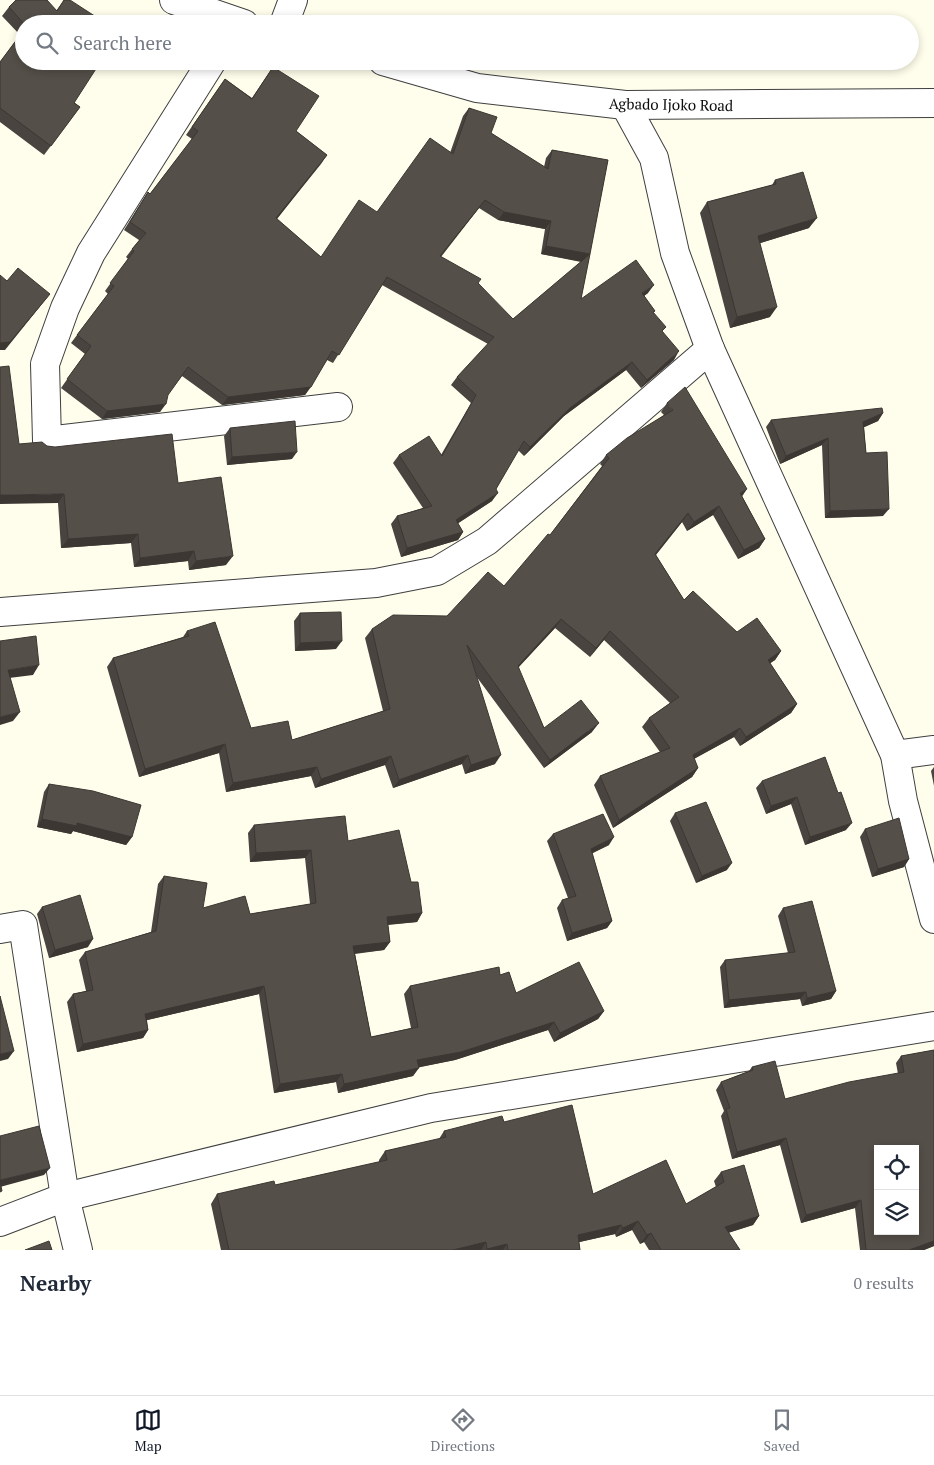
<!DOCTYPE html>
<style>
body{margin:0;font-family:"PT Serif",serif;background:#f2f2f3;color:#1f2937}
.controls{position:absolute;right:15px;bottom:15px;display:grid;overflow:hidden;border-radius:0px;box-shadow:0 2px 8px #0003}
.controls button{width:45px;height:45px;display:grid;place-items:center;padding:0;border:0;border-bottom:1px solid #e0e1e3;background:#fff;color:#1f2937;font:25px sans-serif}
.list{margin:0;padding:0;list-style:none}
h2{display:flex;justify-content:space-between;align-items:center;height:65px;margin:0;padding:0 20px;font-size:21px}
h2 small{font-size:16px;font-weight:400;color:#747a83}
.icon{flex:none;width:28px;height:28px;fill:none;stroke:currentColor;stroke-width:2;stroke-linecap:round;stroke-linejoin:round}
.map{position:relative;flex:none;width:934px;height:1250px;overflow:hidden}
.search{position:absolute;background:#fff;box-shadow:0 2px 8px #0003;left:15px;right:15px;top:15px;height:55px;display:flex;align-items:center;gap:12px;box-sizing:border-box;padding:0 18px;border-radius:28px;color:#747a83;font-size:19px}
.sheet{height:145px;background:#fff}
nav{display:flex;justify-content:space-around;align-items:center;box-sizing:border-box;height:70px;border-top:1px solid #e0e1e3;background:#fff;font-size:14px;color:#747a83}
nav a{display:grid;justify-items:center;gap:2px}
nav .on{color:#111827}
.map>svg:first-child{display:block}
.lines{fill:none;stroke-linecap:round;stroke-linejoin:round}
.street-casing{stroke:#3f3f3f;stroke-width:30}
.street{stroke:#fff;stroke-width:28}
.wall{fill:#49443f;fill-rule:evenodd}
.shaded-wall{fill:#3c3733}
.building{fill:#554f49;stroke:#3c3733;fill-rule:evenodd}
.labels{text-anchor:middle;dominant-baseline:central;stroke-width:5;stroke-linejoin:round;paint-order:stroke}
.street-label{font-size:15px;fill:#0c0c0c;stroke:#fff}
</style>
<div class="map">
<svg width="934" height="1250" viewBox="0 0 934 1250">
<rect width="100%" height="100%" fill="#fffeec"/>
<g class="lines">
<g class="street-casing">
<g id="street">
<path d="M174,0L244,24"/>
<path d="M284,24L293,0"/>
<path d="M212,61L91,253L65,308L45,364L47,441L338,407"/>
<path d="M383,61L477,88L625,105L934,103"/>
<path d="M625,105L654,158L675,253L710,349L895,755L903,801L934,919"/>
<path d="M0,612L376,583L437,571L487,541L710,349"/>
<path d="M895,755L934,750"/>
<path d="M0,929L23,925L65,1197L78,1250"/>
<path d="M0,1222L65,1197L431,1108L934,1026"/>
</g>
</g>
<use href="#street" class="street"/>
</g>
<g class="wall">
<path d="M64,0L107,24H24V61L80,107L44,155L0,122V62L20,35L2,16L9,7L56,11Z"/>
<path d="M273,67L296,131L327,155L277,219L321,257L450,153L463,116L469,108L491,133L544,167L546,158L552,150L608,160L581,299L648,293L644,296L655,311L653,313L663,332L674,360L641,388L626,370L564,416L524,456L518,450L496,489L492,501L458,523L463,532L458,540L401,557L391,524L397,516L423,508L393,463L399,455H441L471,403L451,385L457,377L488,344L382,285L333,363L327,360L305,395L222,405L182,376L167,395L160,412L102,419L61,388L85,354L71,343L108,294L105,291L128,259L126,257L139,240L124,230L142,201L148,192L150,194L192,139L186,135L225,79L252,98ZM479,208L498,220L545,229L541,254L581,262L513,319L441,257Z"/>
<path d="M775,180L809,228L760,243L770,317L730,328L700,213L707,202L772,185Z"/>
<path d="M667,403L742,496L765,539L759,548L738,559L713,515L687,531L682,522L656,555L684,600L737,632L781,651L775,660L770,663L797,704L791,713L740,746L734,737L694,759L698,768L692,777L613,828L594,785L600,776L660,752L642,727L649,718L670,703L604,640L590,657L555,628L518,668L544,728L592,732L544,768L476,676L495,764L465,774L462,764L393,788L385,765L315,788L311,776L226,792L219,753L139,777L107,667L113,658L183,637L187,631L251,728L292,740L383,711L365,638L372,629L447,616L504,586L550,535L602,466L600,464L606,455L664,415L661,412Z"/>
<path d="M883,413L878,421L864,427L866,453L883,516L825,518L822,445L780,464L766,427L771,420Z"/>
<path d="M230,428L292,459L227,465L224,436Z"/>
<path d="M19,444L47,446L178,483L226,565L189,570L188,561L134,567L131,543L61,548L58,503Z"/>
<path d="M300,613L336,649L295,651L294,621Z"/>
<path d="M934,767V786L931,771Z"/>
<path d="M762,781L838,793L846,830L805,845L791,804L766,814L756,788Z"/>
<path d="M49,784L132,837L126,845L73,831L71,834L37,827L44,792Z"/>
<path d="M675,813L727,870L696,883L670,821Z"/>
<path d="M254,825L348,841L411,882L422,913L417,922L388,925L390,942L384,950L355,954L371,1037L411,1028L404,994L410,986L500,975L516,993L604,1011L598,1019L554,1042L548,1030L455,1060L419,1067L413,1076L338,1093L336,1082L274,1093L259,994L147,1020L148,1030L143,1038L77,1052L67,1002L73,994L86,991L79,960L85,952L151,932L158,884L164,876L203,908L250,914L310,904L305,858L250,862L248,833Z"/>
<path d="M865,829L909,859L904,867L872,877L860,837Z"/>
<path d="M553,834L609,845L592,853L612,921L607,928L567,941L557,908L562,900L568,898L547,841Z"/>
<path d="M42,907L88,947L49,958L37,914Z"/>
<path d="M783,908L836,991L831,999L802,1006L800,999L724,1008L720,967L725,960L788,953L778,916Z"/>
<path d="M934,1050V1246L924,1250H860L855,1208L801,1223L780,1145L732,1159L721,1116L724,1111L716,1090L721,1082L749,1071L752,1067L785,1099L898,1074L896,1063L901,1056Z"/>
<path d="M504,1122L593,1194L686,1204L716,1187L714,1181L721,1172L759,1216L753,1225L728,1233L740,1250H649L644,1242L640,1244L632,1230L616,1237L615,1234L579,1242L580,1250H221L211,1204L217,1194L275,1185L379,1162V1160L385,1151L439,1139L444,1131Z"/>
</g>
<g class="shaded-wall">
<path d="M327,155L321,164L271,226L276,218Z"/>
<path d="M485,200L479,208L434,264L440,256Z"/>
<path d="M504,212L551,221L545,229L498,220Z"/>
<path d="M817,218L809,228L751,246L758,236Z"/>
<path d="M546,246L590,254L584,262L541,254Z"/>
<path d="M654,285L648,293L637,301L642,293Z"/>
<path d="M50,294L5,350H0V343Z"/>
<path d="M777,307L770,317L730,328L737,317Z"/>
<path d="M679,351L674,360L641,388L647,380Z"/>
<path d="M632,362L626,370L564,416L524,456L530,447L570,408Z"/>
<path d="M311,387L305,395L222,405L228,397Z"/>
<path d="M166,404L160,412L102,419L107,411Z"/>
<path d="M883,413L878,421L858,430L863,422Z"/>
<path d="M828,438L822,445L780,464L786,456Z"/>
<path d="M297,452L292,459L227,465L232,457Z"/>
<path d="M747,489L741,498L740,493Z"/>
<path d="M498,493L492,501L451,528L456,520Z"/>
<path d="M64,494L58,503L0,504V495Z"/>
<path d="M719,506L713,515L687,531L694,522Z"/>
<path d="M889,509L883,516L825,518L830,511Z"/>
<path d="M688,513L682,522L649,563L655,554Z"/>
<path d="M463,532L458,540L401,557L407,548Z"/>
<path d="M138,534L131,543L61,548L68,539Z"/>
<path d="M765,539L759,548L738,559L744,550Z"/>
<path d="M194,551L188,561L134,567L140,558Z"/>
<path d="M233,556L226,565L189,570L196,561Z"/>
<path d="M561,619L555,628L511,675L518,666Z"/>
<path d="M610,631L604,640L590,657L596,648Z"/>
<path d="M342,641L336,649L295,651L300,643Z"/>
<path d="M781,651L775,660L762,669L768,660Z"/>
<path d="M39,665L33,675L1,679L8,670Z"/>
<path d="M797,704L791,713L740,746L746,737Z"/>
<path d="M20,712L13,721L0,725V717Z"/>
<path d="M599,723L592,732L544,768L550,760Z"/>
<path d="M740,728L734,737L686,763L693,755Z"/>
<path d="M225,744L219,753L139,777L145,769Z"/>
<path d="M468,755L462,764L393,788L399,780Z"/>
<path d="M501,755L495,764L465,774L471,765Z"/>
<path d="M391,756L385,765L315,788L321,779Z"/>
<path d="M317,767L311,776L226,792L233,783Z"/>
<path d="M698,768L692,777L613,828L619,820Z"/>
<path d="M797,797L791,804L766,814L771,806Z"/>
<path d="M42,819L77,823L132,837L126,845L73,831L71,834L37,827Z"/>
<path d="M852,823L846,830L805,845L810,837Z"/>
<path d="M614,837L609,845L585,857L591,849Z"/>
<path d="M311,850L305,858L250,862L256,853Z"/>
<path d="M909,859L904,867L872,877L878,869Z"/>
<path d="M732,863L727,870L696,883L702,876Z"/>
<path d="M422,913L417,922L382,925L387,917Z"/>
<path d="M612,921L607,928L567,941L572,933Z"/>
<path d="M93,939L88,947L49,958L55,950Z"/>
<path d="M390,942L384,950L348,954L353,946Z"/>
<path d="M264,986L259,994L139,1022L145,1014Z"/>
<path d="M836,991L831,999L802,1006L807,998Z"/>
<path d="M806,992L800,999L724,1008L729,1000Z"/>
<path d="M604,1011L598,1019L554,1042L560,1033Z"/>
<path d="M554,1022L548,1030L455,1060L411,1069L417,1060Z"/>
<path d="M148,1030L143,1038L77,1052L83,1044Z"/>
<path d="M14,1051L8,1059L0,1061V1054Z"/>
<path d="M419,1068L413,1076L338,1093L344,1084Z"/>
<path d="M342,1074L336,1082L274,1093L280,1084Z"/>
<path d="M786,1138L780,1145L732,1159L737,1152Z"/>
<path d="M50,1168L44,1175L0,1187V1180Z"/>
<path d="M861,1200L855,1208L801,1223L806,1215Z"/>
<path d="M759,1216L753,1225L718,1236L725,1227Z"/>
<path d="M638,1221L632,1230L616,1237L623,1228Z"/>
<path d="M621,1225L615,1234L571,1244L578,1235Z"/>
<path d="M651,1233L644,1242L640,1244L647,1235Z"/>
<path d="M934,1241V1246L924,1250H909Z"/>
<path d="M486,1242L481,1250H453Z"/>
<path d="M507,1244L503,1250H486L487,1249Z"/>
</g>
<g class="building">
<path d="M16,0H47L57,11L64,0H70L107,24H24L9,7Z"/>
<path d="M24,30V61H101L74,103L80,107L51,146L0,108V62Z"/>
<path d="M273,67L319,96L296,131L327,155L276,218L321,257L359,200L377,212L430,138L453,154L469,108L497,117L491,133L548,169L552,150L608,160L590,254L546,246L551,221L504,212L485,200L440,256L481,279L478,283L513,319L590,254L581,299L636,260L654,285L642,293L655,311L653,312L666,327L662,331L679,351L647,380L632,362L570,408L530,447L524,441L496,489L498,493L456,520L463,532L407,548L397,516L432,506L399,455L429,436L442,456L476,395L457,377L494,337L387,277L339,355L332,351L311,387L228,397L188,367L168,395L166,404L107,411L67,379L91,346L77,335L114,286L110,283L134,251L132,249L146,233L130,222L148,192L150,194L198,131L192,127L225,79L252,99Z"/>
<path d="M803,172L817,218L758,236L777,307L737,317L707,202L776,184L775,180Z"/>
<path d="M18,268L50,294L10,342L0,343V275L7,281Z"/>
<path d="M9,366L19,444L42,442L47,446L55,447L172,434L178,483L221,477L233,556L196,561L194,551L140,558L138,534L68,539L64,494L0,495V367Z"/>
<path d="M685,387L747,489L740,493L765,539L744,550L719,506L694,522L688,513L655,554L684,600L693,591L737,632L757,618L781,651L768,660L797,704L746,737L740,728L693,755L698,768L619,820L600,776L670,748L649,718L679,697L610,631L596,648L561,619L518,666L544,728L581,700L599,723L550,760L467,645L501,755L471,765L468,755L399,780L391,756L321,779L317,767L233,783L225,744L145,769L113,658L189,636L187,631L215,622L251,728L288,721L292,740L390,709L372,629L393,615L447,616L488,572L504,586L548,534L550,535L609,458L606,455L627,438L673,410L667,403Z"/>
<path d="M882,408L883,413L863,422L866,453L887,452L889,509L830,511L828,438L786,456L771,420Z"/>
<path d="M295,421L297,452L232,457L230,428Z"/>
<path d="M341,612L342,641L300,643V613Z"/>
<path d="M36,636L39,665L8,670L20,712L0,717V641Z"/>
<path d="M825,757L838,793L841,792L852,823L810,837L797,797L771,806L762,781Z"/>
<path d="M49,784L93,791L141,805L132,837L77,823V826L42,819Z"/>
<path d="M706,802L732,863L702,876L675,813Z"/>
<path d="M603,814L614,837L591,849L612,921L572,933L562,900L576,896L553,834Z"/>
<path d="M345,816L348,841L399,830L411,882H418L422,913L387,917L390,942L353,946L371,1037L418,1027L410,986L499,967L500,975L509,972L516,993L579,962L604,1011L560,1033L554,1022L461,1052L417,1060L419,1068L344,1084L342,1074L280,1084L264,986L145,1014L148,1030L83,1044L73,994L93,990L85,952L156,931L164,876L207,883L203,908L245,896L250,914L316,903L311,850L256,853L254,825Z"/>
<path d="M899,818L909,859L878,869L865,829Z"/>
<path d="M80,895L93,939L55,950L42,907Z"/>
<path d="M812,901L836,991L807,998L806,992L729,1000L725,960L795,952L783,908Z"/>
<path d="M0,996L14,1051L0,1054Z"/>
<path d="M934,1050V1241L909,1250H866L861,1200L806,1215L786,1138L737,1152L726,1109L730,1108L721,1082L753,1070L752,1067L775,1061L785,1099L849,1082L904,1072L901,1056ZM878,1149H915V1231H878Z"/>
<path d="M572,1105L593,1194L666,1160L686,1204L724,1182L721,1172L744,1165L759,1216L725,1227L740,1250H661L651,1233L647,1235L638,1221L623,1228L621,1225L578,1235L580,1250H508L507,1244L487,1249L486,1242L453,1250H229L217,1194L274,1181L275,1185L387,1160L385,1151L446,1137L444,1131L502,1116L504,1122Z"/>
<path d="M39,1126L50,1168L0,1180V1136Z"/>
<path d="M0,1181L2,1191L0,1192Z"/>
<path d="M49,1241L52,1250H25Z"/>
</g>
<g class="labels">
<g class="street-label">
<text transform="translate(671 104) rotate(1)">Agbado Ijoko Road</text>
</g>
</g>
</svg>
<div class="controls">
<button><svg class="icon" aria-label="locate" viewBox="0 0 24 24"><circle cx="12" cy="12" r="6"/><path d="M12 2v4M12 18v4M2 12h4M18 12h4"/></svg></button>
<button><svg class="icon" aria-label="layers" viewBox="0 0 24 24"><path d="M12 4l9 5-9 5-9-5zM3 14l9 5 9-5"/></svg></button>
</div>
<div class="search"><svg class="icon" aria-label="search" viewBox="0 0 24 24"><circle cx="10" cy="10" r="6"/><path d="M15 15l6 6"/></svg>Search here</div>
</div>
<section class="sheet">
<h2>Nearby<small>0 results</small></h2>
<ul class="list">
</ul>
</section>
<nav>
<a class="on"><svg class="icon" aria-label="map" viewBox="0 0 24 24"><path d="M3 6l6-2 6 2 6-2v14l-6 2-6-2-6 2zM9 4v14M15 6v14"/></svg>Map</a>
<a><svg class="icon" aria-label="directions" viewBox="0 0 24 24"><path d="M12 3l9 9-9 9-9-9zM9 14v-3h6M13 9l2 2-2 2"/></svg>Directions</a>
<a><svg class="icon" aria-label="saved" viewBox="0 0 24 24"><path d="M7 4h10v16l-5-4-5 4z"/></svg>Saved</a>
</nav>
